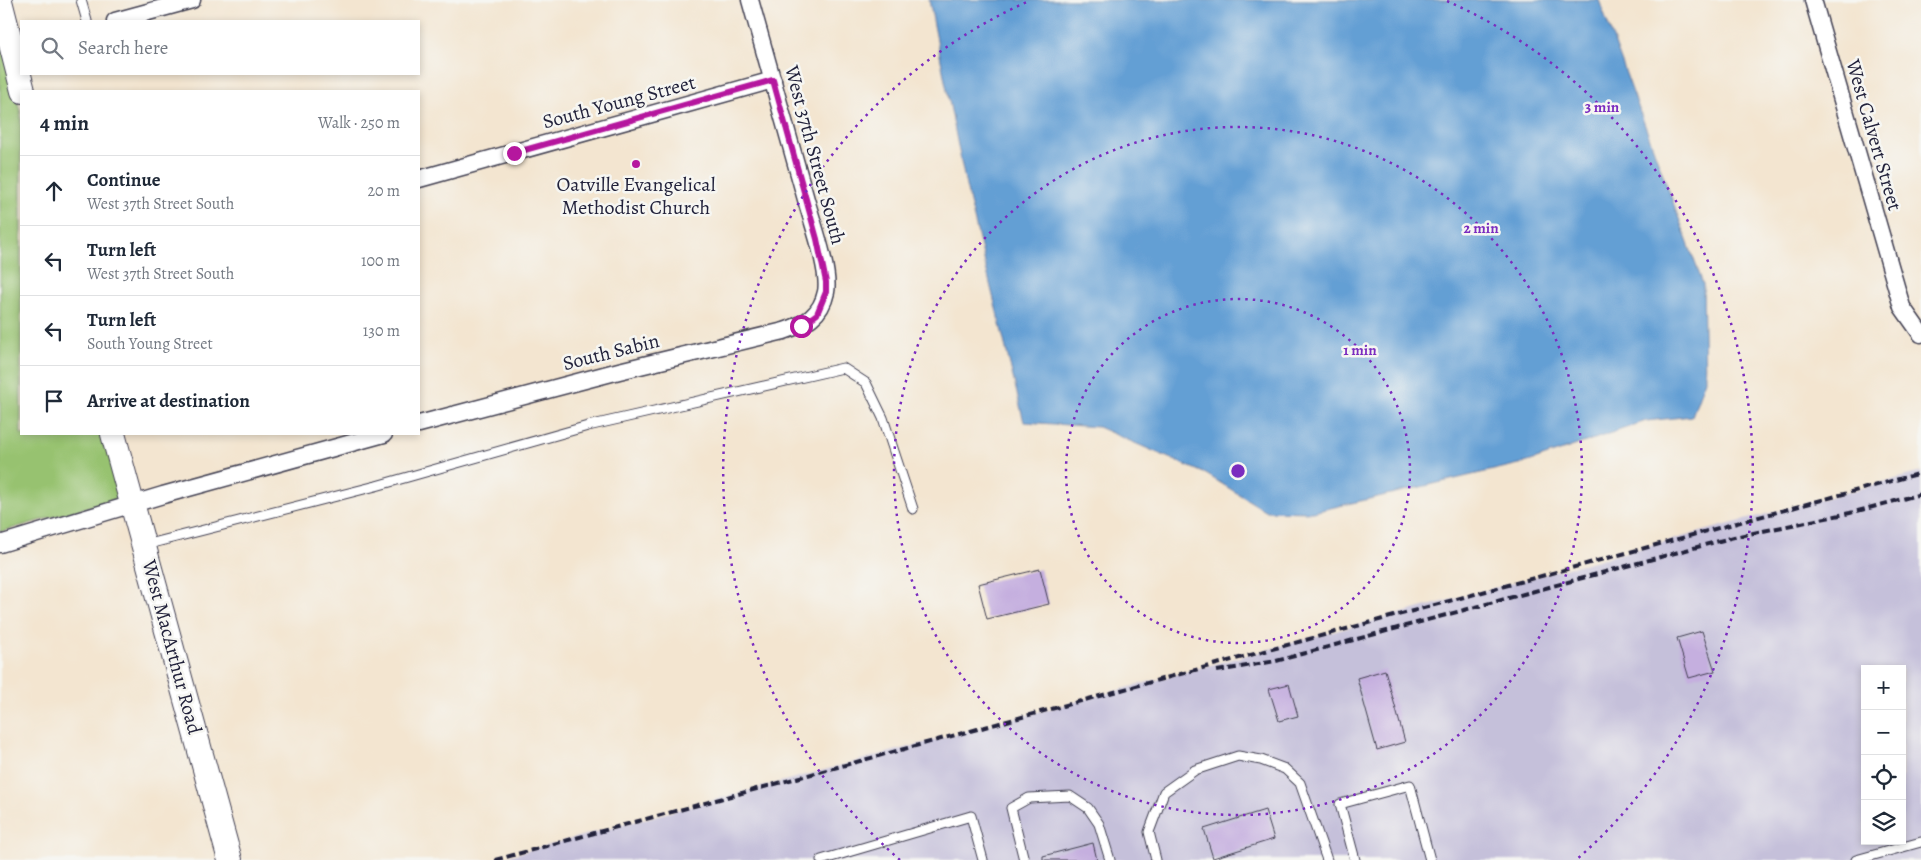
<!DOCTYPE html>
<meta charset="utf-8">
<style>
body{margin:0;font-family:Alegreya,serif;background:#f2f2f3;color:#1f2937}
.controls{position:absolute;right:15px;bottom:15px;display:grid;overflow:hidden;border-radius:0px;box-shadow:0 2px 8px #0003}
.controls button{width:45px;height:45px;display:grid;place-items:center;padding:0;border:0;border-bottom:1px solid #e0e1e3;background:#fff;color:#1f2937;font:25px sans-serif}
.stop{position:absolute;width:15px;height:15px;margin:-11px;border:4px solid #b5179e;border-radius:50%;background:#fff}
.stop.end{background:#b5179e;border-color:#fff;box-shadow:0 1px 5px #0008}
.list{margin:0;padding:0;list-style:none}
h2{display:flex;justify-content:space-between;align-items:center;height:65px;margin:0;padding:0 20px;font-size:21px}
h2 small{font-size:16px;font-weight:400;color:#747a83}
.list li{display:grid;grid-template-columns:32px 1fr auto;gap:15px;align-items:center;box-sizing:border-box;height:70px;padding:0 20px;border-top:1px solid #e0e1e3}
.list b{display:block;font-size:19px;white-space:nowrap}
.list p{margin:0;font-size:16px;white-space:nowrap;color:#747a83}
.list em{font-size:16px;font-style:normal;color:#747a83}
.icon{flex:none;width:28px;height:28px;fill:none;stroke:currentColor;stroke-width:2;stroke-linecap:round;stroke-linejoin:round}
.map{position:relative;flex:none;width:1921px;height:860px;overflow:hidden}
.search{position:absolute;background:#fff;box-shadow:0 2px 8px #0003;left:20px;top:20px;width:400px;height:55px;display:flex;align-items:center;gap:12px;box-sizing:border-box;padding:0 18px;border-radius:0px;color:#747a83;font-size:19px}
.panel{position:absolute;background:#fff;box-shadow:0 2px 8px #0003;left:20px;top:90px;width:400px;height:345px;border-radius:0px}
.map>svg:first-child{display:block}
.industrial{fill:#c5c0da;fill-rule:evenodd}
.green{fill:#97c270;stroke:#5c7256}
.water{fill:#649fd4;stroke:#436088}
.building{fill:#c5afdf}
.lines{fill:none;stroke-linecap:round;stroke-linejoin:round}
.lane-casing{stroke:#413f51;stroke-width:11}
.street-casing{stroke:#413f51;stroke-width:19}
.secondary-casing{stroke:#413f51;stroke-width:26}
.lane{stroke:#fff;stroke-width:9}
.street{stroke:#fff;stroke-width:16}
.secondary{stroke:#fff;stroke-width:24}
.rail{stroke:#22223b;stroke-width:4;stroke-dasharray:8 4;stroke-linecap:butt}
.route{stroke:#b5179e;stroke-width:6}
.ring{fill:none;stroke:#7b2cbf;stroke-width:2.5;stroke-dasharray:2.5 5}
.poi-dot{fill:#b5179e;stroke:#f6f6f2;stroke-width:2}
.labels{text-anchor:middle;dominant-baseline:central;stroke-width:5;stroke-linejoin:round;paint-order:stroke}
.street-label{font-size:20px;fill:#22223b;stroke:#f6f6f2}
.poi-label{font-size:20px;fill:#22223b;stroke:#f6f6f2}
.centre{fill:#7b2cbf;stroke:#f6f6f2;stroke-width:2.5}
.ring-label{font-size:15px;text-anchor:middle;font-weight:bold;fill:#7b2cbf;stroke:#f6f6f2;stroke-width:5;stroke-linejoin:round;paint-order:stroke}
</style>
<div class="map">
<svg width="1921" height="860" viewBox="0 0 1921 860">
<rect width="100%" height="100%" fill="#f6f6f2"/>
<filter id="ink" filterUnits="userSpaceOnUse"><feTurbulence type="fractalNoise" baseFrequency=".02" numOctaves="2"/><feDisplacementMap in="SourceGraphic" scale="10" xChannelSelector="R" yChannelSelector="G"/><feConvolveMatrix kernelMatrix="1 2 1 2 8 2 1 2 1" color-interpolation-filters="sRGB"/></filter>
<filter id="wash" filterUnits="userSpaceOnUse"><feTurbulence type="fractalNoise" baseFrequency=".0096" numOctaves="4" result="noise"/><feDisplacementMap in="SourceGraphic" scale="20" xChannelSelector="R" yChannelSelector="G"/><feGaussianBlur stdDeviation="1.12" result="paint"/><feColorMatrix in="noise" values="0 0 0 0 0 0 0 0 0 0 0 0 0 0 0 0 0 1.4 0 .05"/><feComposite in="paint" operator="in"/></filter>
<g filter="url(#wash)">
<rect width="100%" height="100%" fill="#f3e5d0"/>
<path class="industrial" d="M1921,472V860H493ZM1865,669H1902V841H1865Z"/>
<path class="green" d="M0,39L21,114V434H112L130,495L0,532Z"/>
<path class="water" d="M929,0H1599L1703,284L1705,380L1692,416L1646,421L1528,462L1313,512L1266,511L1206,474L1098,427L1024,422L966,186Z"/>
<g id="blocks">
<g class="building">
<path d="M1040,569L1049,604L987,619L978,584Z"/>
<path d="M1702,631L1715,671L1689,678L1677,638Z"/>
<path d="M1385,670L1405,742L1377,750L1357,678Z"/>
<path d="M1289,684L1298,716L1279,721L1269,689Z"/>
<path d="M1265,810L1274,839L1213,858L1204,829Z"/>
<path d="M1093,843L1097,860H1043V856Z"/>
</g>
</g>
</g>
<g filter="url(#ink)">
<use href="#blocks" fill-opacity="0" stroke="#413f51" stroke-width="1"/>
<g class="lines">
<g class="lane-casing">
<g id="lane">
<path d="M81,0L87,21"/>
<path d="M145,545L376,486L588,426L843,368L866,383L883,418L913,509"/>
<path d="M821,860L971,816L983,860"/>
<path d="M1024,860L1011,808L1029,798L1070,796L1088,808L1099,824L1110,860"/>
<path d="M1156,860L1149,832L1164,792L1195,770L1238,756L1261,760L1285,769L1300,783L1327,860"/>
<path d="M1355,860L1340,804L1410,785L1430,860"/>
<path d="M1856,860L1921,842"/>
</g>
</g>
<g class="street-casing">
<g id="street">
<path d="M1813,0L1902,307L1921,334"/>
<path d="M115,21L192,0"/>
<path d="M419,179L773,80"/>
<path d="M419,424L619,371L784,331C805,324 821,316 826,292C830,272 813,224 807,203C788,135 769,68 750,0"/>
<path d="M0,544L163,495L384,434"/>
</g>
</g>
<g class="secondary-casing">
<g id="secondary">
<path d="M0,1L23,91"/>
<path d="M113,434L230,860"/>
</g>
</g>
<use href="#lane" class="lane"/>
<use href="#street" class="street"/>
<use href="#secondary" class="secondary"/>
<g class="rail">
<path d="M1217,671L1276,661L1734,537L1850,513L1921,494"/>
<path d="M495,860L1921,473"/>
</g>
</g>
</g>
<g class="lines" filter="url(#ink)">
<path class="route" d="M514,153L773,80L817,239L826,282V292L817,314L801,326"/>
</g>
<g class="ring">
<circle cx="1238" cy="471" r="172"/>
<circle cx="1238" cy="471" r="344"/>
<path d="M900 860A515 515 0 0 1 1029 1M1447 1A515 515 0 0 1 1576 860"/>
</g>
<circle class="poi-dot" cx="636" cy="164" r="5"/>
<g class="labels">
<g class="street-label">
<text transform="translate(619 102) rotate(-15)">South Young Street</text>
<text transform="translate(1874 135) rotate(74)">West Calvert Street</text>
<text transform="translate(815 155) rotate(75)">West 37th Street South</text>
<text transform="translate(611 352) rotate(-14)">South Sabin</text>
<text transform="translate(172 647) rotate(75)">West MacArthur Road</text>
</g>
<g class="poi-label">
<text x="636" y="184">Oatville Evangelical<tspan x="636" dy="23">Methodist Church</tspan></text>
</g>
</g>
<circle cx="1238" cy="471" r="8" class="centre"/>
<g class="ring-label">
<text x="1602" y="112">3 min</text>
<text x="1481" y="233">2 min</text>
<text x="1360" y="355">1 min</text>
</g>
</svg>
<div class="controls">
<button>+</button>
<button>−</button>
<button><svg class="icon" aria-label="locate" viewBox="0 0 24 24"><circle cx="12" cy="12" r="6"/><path d="M12 2v4M12 18v4M2 12h4M18 12h4"/></svg></button>
<button><svg class="icon" aria-label="layers" viewBox="0 0 24 24"><path d="M12 4l9 5-9 5-9-5zM3 14l9 5 9-5"/></svg></button>
</div>
<div class="stop" style="left:801px;top:326px"></div>
<div class="stop end" style="left:514px;top:153px"></div>
<div class="search"><svg class="icon" aria-label="search" viewBox="0 0 24 24"><circle cx="10" cy="10" r="6"/><path d="M15 15l6 6"/></svg>Search here</div>
<section class="panel">
<h2>4 min<small>Walk · 250 m</small></h2>
<ul class="list">
<li><svg class="icon" aria-label="ahead" viewBox="0 0 24 24"><path d="M12 20V5M6 11l6-6 6 6"/></svg><div><b>Continue</b><p>West 37th Street South</p></div><em>20 m</em></li>
<li><svg class="icon" aria-label="left" viewBox="0 0 24 24"><path d="M17 20v-9H6M10 6l-5 5 5 5"/></svg><div><b>Turn left</b><p>West 37th Street South</p></div><em>100 m</em></li>
<li><svg class="icon" aria-label="left" viewBox="0 0 24 24"><path d="M17 20v-9H6M10 6l-5 5 5 5"/></svg><div><b>Turn left</b><p>South Young Street</p></div><em>130 m</em></li>
<li><svg class="icon" aria-label="arrive" viewBox="0 0 24 24"><path d="M6 21V4h12l-3 4 3 4H6"/></svg><div><b>Arrive at destination</b></div></li>
</ul>
</section>
</div>
